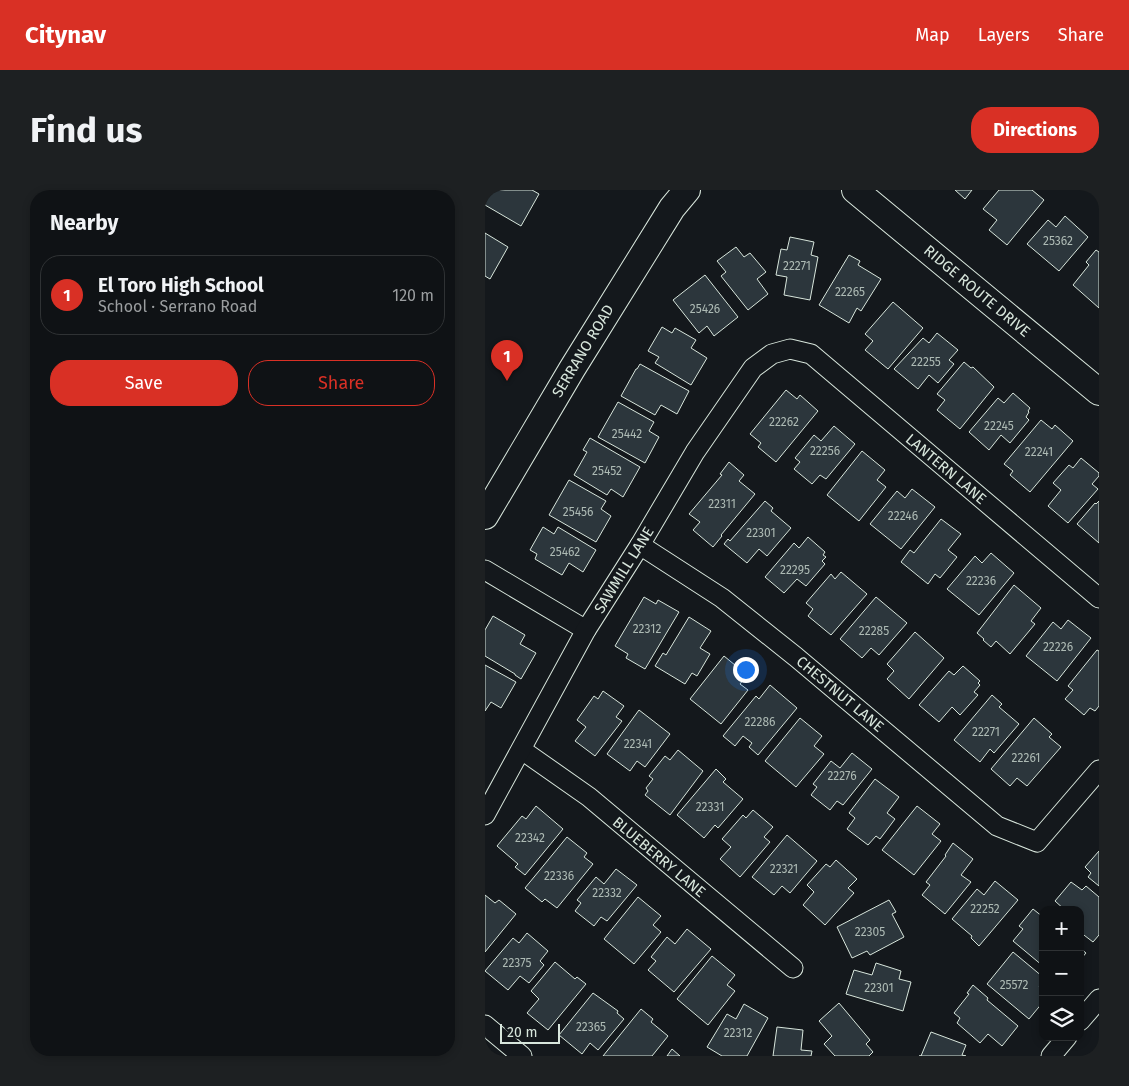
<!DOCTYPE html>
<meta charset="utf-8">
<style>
body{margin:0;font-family:"Fira Sans",sans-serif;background:#1d2022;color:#f1f3f6}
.controls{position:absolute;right:15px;bottom:15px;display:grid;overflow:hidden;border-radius:10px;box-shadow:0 2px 8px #0003}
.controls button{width:45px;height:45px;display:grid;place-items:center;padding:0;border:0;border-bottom:1px solid #2f3234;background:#0f1215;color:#f1f3f6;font:25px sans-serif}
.scale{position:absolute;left:15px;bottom:12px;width:60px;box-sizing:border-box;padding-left:5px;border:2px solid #d8e6dc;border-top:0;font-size:14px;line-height:18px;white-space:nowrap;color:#d8e6dc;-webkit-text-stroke:4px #14181c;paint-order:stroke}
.you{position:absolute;left:260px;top:479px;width:18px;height:18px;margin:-12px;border:4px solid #fff;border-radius:50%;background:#1a73e8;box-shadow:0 0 0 8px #1a73e833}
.badge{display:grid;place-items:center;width:32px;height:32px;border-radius:50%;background:#d93025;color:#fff;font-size:16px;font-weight:700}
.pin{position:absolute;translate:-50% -41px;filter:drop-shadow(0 1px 2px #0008)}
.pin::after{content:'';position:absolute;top:26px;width:18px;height:15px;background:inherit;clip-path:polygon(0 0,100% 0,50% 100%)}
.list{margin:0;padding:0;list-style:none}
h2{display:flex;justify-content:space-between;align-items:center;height:65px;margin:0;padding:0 20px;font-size:21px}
h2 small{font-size:16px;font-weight:400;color:#9b9ea0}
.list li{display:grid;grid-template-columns:32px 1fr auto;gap:15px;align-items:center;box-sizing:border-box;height:80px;margin:0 10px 10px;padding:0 10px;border:1px solid #2f3234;border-radius:20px}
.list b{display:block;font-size:19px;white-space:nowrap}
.list p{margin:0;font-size:16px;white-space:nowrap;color:#9b9ea0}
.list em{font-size:16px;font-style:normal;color:#9b9ea0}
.actions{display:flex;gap:10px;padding:15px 20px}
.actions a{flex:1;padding:11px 0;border:1px solid #d93025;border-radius:20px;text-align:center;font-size:18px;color:#d93025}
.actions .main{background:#d93025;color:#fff}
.icon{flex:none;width:28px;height:28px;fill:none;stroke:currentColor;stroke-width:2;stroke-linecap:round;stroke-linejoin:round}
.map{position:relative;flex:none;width:614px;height:866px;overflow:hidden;border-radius:20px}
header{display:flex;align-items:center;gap:30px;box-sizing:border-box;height:70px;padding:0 25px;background:#d93025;color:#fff}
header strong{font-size:24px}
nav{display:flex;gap:28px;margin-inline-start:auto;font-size:18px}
.intro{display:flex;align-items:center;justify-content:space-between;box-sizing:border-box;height:120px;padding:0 30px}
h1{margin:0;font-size:35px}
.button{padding:12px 22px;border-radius:20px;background:#d93025;color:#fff;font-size:18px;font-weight:700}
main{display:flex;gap:30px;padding:0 30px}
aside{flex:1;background:#0f1215;border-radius:20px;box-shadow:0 2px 8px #0003}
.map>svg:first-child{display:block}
.building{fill:#2c363c;stroke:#d8e6dc}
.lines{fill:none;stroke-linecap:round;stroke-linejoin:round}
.street-casing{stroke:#d8e6dc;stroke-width:21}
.secondary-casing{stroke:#d8e6dc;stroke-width:28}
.street{stroke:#14181c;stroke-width:19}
.secondary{stroke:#14181c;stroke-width:26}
.labels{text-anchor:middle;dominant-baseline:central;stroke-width:4;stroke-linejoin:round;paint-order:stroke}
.number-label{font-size:12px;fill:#adbab4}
.street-label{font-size:15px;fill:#d8e6dc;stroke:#14181c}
</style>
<header>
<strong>Citynav</strong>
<nav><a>Map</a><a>Layers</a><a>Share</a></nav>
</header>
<div class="intro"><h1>Find us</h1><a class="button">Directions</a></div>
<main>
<aside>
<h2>Nearby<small></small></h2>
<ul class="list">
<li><span class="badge">1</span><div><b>El Toro High School</b><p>School · Serrano Road</p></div><em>120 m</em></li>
</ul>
<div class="actions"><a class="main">Save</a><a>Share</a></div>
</aside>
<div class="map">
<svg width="614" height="866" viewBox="0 0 614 866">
<rect width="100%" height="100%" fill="#14181c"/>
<g class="building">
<path d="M0,0H47L54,4L36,36L0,15Z"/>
<path d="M470,0H487L480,9Z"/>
<path d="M514,0H547L559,10L522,55L504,40L512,30L498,19Z"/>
<path d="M580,26L603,47L574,81L542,54L563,30L571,37Z"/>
<path d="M0,43L23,57L5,89L0,86Z"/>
<path d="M305,47L329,52L326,65L333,67L325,110L299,105L302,87L291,85L296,59L302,60Z"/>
<path d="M251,57L259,67L265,63L281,82L272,89L283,104L263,120L236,86L241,82L232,71Z"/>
<path d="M611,60L614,62V118L588,95L604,75L601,72Z"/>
<path d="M364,65L375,71L373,75L396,89L376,121L372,118L364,133L334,115Z"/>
<path d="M220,85L253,127L229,146L222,136L214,143L188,110Z"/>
<path d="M408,112L438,138L403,179L380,160L388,151L380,144Z"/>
<path d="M177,137L187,143L190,138L211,150L206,158L222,168L206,195L170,173L174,167L163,161Z"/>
<path d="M452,143L473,160L464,170L469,174L453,193L444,185L433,199L409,179L438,148L444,153Z"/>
<path d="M479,172L486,178L488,177L509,197L475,239L452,220L460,210L452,204Z"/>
<path d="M155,174L204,201L192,224L176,215L170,225L136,206L151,179H152Z"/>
<path d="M301,200L312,209L315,205L333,221L291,272L273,257L276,253L265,244Z"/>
<path d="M528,203L545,218L543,221L544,222L541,227L544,230L525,253L516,245L504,260L484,242L513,208L519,213Z"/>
<path d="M133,212L169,232L164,241L174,247L160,273L113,247Z"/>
<path d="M556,230L567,239L570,235L588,251L545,302L525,285L528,281L519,274Z"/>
<path d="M349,236L370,254L341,289L335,285L327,294L309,279L315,272L310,268L329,245L336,251Z"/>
<path d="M105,248L155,277L138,307L126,299L122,305L89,285L102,262L98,260Z"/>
<path d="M377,261L400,280L392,290L401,297L374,331L342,305Z"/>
<path d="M596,268L614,283V286L607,294L613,299L583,333L563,316L576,300L568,293L584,275L588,278Z"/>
<path d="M244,272L259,285L254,291L270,304L236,345L237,346L228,357L208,340L215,332L204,324L237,285L235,284Z"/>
<path d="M84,290L121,311L116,319L126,326L111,352L64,325Z"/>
<path d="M427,299L450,317L416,359L385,334L412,301L420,308Z"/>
<path d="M280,311L288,318L286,321L306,338L282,366L274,359L262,373L239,354L243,349L245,351Z"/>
<path d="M614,311V353L592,334L610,313L611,314Z"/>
<path d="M456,329L476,344L463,360L472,367L455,388L450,384L443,394L416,372L425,360L429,363Z"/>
<path d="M58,337L69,344L73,337L111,360L98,382L84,373L77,385L50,369L52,364L45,360Z"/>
<path d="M323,347L340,362L338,365L341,367L337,371L340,374L321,396L312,389L299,403L280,387L309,353L314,358Z"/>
<path d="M506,363L529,383L494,425L462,399L490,366L497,373Z"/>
<path d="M356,382L382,404L346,445L323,426L328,419L321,413L346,384L350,389Z"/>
<path d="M529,395L556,418L546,431L550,434L525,464L511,451L506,457L498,450L499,449L492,443Z"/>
<path d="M159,407L171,414L173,410L194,422L160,479L141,468L143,464L130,456Z"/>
<path d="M391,407L422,433L394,465L386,458L377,468L355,449Z"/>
<path d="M8,426L40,445L35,454L51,463L36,489L30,485V484L0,466V440Z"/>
<path d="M204,427L226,441L215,458L225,464L212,486L207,483L200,494L170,476L178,463L181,465Z"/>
<path d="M583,430L606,448L572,491L541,466L568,432L576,439Z"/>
<path d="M430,442L459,468L424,509L402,489L409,481L402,474Z"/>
<path d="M612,460L614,461V516L610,521L605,518L599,525L580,509L588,500L583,496Z"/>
<path d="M239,466L262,485L255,494L263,500L236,534L205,509Z"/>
<path d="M0,475L31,492L16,518L6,512L0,521Z"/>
<path d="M478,476L495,491L493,493L495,495L489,502L493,505L475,525L467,517L454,532L434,515L464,481L469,485Z"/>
<path d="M285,495L312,518L273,565L264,557L267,553L258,546L250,556L238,546L271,506L274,509Z"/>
<path d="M118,501L139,516L131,527L137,531L110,566L90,551L101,537L92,530L109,506L113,509Z"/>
<path d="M507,505L517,514L514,517L534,534L509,563L505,559L495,572L469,550Z"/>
<path d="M154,520L185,544L160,577L152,571L145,581L122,564Z"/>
<path d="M315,528L337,546L329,556L339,564L311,597L280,571Z"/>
<path d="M549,528L567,544L564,547L576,557L542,596L532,588L525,596L506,579Z"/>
<path d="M193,560L218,581L185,625L160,605L163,601L161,598L168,589L164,586L180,566L185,570Z"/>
<path d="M367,563L387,579L358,615L352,611L345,620L326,605L332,597L328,594L346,571L355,578Z"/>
<path d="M231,579L241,589L238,592L258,609L233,638L230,635L219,648L192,625Z"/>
<path d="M390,589L414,607L402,623L410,629L395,649L391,646L383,655L362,639L370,628L364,623Z"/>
<path d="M51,616L78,639L40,685L30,677L33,674L12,656L37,626L41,629Z"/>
<path d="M432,616L455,634L447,644L456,651L429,685L397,660Z"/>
<path d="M268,620L288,637L279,647L285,652L255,687L235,669L246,657L237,649L258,625L261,628Z"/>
<path d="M302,645L332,671L305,703L297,696L289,705L267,687Z"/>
<path d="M82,647L102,663L99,667L108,674L72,718L60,709L57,712L40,698Z"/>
<path d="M468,653L488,669L476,685L486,692L460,724L437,705L445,695L441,692L461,666L460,665Z"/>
<path d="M614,661V696L603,687L606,683L600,677Z"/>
<path d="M351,670L372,689L363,698L369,703L340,735L318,715L329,702L322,695L341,674L345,677Z"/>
<path d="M131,679L152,695L122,731L116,727L109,736L90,721L96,713L92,710L111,687L119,694Z"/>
<path d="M510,691L533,710L494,756L486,748L487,746L467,729L492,699L499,705Z"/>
<path d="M586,692L597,700L601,696L614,707V745L608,752L595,742V720H580L570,711Z"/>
<path d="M0,705L10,713L14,710L31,724L0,762Z"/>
<path d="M153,707L176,726L168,735L176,742L149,774L119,749Z"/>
<path d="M404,710L411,722L407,724L419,747L385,765L382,761L367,768L352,737Z"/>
<path d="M548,719L558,727V776L528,751L538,739L534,736Z"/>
<path d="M202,739L226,759L189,802L163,780L171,771L166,767L182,747L190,754Z"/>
<path d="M42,743L63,761L55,771L59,775L44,793L35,786L23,800L0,781L28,748L34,753Z"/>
<path d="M595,758L601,763L595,770Z"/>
<path d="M528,762L558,787V792L554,797L558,800V812L544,829L502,794Z"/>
<path d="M227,766L250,785L242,795L250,801L223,835L192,809Z"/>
<path d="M70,772L90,789L92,787L101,794L63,840L42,823L54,809L46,801Z"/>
<path d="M391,773L416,781L414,789L426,792L418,821L361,804L369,780L387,785Z"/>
<path d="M488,795L503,808L502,810L533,836L517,856L503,844L495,853L472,833L475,828L469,823L484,804L482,803Z"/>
<path d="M108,803L133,821L132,823L139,829L113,860L105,853L97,864L74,845Z"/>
<path d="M354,813L385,850L381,854L388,862L384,866H350L339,854L347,846L334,831Z"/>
<path d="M259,814L283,828L262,866H237L222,857L242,824L251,829Z"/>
<path d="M156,819L168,829L166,832L183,846L167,866H118Z"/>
<path d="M292,837L318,840L316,860L327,861L326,866H288Z"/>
<path d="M446,842L481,855L477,865L481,866H434H436Z"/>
<path d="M187,859L195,866H182Z"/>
</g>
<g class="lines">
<g class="street-casing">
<g id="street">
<path d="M155,355L237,408L311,467L512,636L552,652L614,580"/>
<path d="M0,380L101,440"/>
<path d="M37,560L104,607L308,778"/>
<path d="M0,625L101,440L155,355L210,262L268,178L287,164L305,159L326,164L614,408"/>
<path d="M595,831L614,809"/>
<path d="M0,835L37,866"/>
<path d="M566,866L582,847"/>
</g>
</g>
<g class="secondary-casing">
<g id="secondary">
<path d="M370,0L614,202"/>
<path d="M0,326L87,179L187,18L202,0"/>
</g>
</g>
<use href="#street" class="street"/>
<use href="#secondary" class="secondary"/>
</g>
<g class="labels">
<g class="number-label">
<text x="573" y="51">25362</text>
<text x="312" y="76">22271</text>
<text x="365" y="102">22265</text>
<text x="220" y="119">25426</text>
<text x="441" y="172">22255</text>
<text x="299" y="232">22262</text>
<text x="514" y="236">22245</text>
<text x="142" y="244">25442</text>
<text x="340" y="261">22256</text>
<text x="554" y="262">22241</text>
<text x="122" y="281">25452</text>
<text x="237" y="314">22311</text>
<text x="93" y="322">25456</text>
<text x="418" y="326">22246</text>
<text x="276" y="343">22301</text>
<text x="80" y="362">25462</text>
<text x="310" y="380">22295</text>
<text x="496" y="391">22236</text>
<text x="162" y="439">22312</text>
<text x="389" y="441">22285</text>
<text x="573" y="457">22226</text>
<text x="275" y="532">22286</text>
<text x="501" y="542">22271</text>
<text x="153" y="554">22341</text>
<text x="541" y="568">22261</text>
<text x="357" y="586">22276</text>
<text x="225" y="617">22331</text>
<text x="45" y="648">22342</text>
<text x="299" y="679">22321</text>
<text x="74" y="686">22336</text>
<text x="122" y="703">22332</text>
<text x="500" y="719">22252</text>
<text x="385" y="742">22305</text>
<text x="32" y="773">22375</text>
<text x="529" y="795">25572</text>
<text x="394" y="798">22301</text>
<text x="106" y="837">22365</text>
<text x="253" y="843">22312</text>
</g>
<g class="street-label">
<text transform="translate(492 101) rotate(40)">RIDGE ROUTE DRIVE</text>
<text transform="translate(98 161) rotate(-59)">SERRANO ROAD</text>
<text transform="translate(461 279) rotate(40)">LANTERN LANE</text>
<text transform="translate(139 380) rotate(-58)">SAWMILL LANE</text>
<text transform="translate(355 504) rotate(40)">CHESTNUT LANE</text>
<text transform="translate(174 667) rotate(40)">BLUEBERRY LANE</text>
</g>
</g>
</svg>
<div class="controls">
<button>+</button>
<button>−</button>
<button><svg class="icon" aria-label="layers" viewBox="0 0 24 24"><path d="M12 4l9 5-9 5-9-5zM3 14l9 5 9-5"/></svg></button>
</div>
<div class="scale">20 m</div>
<div class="you"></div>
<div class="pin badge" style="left:22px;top:191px">1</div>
</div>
</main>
